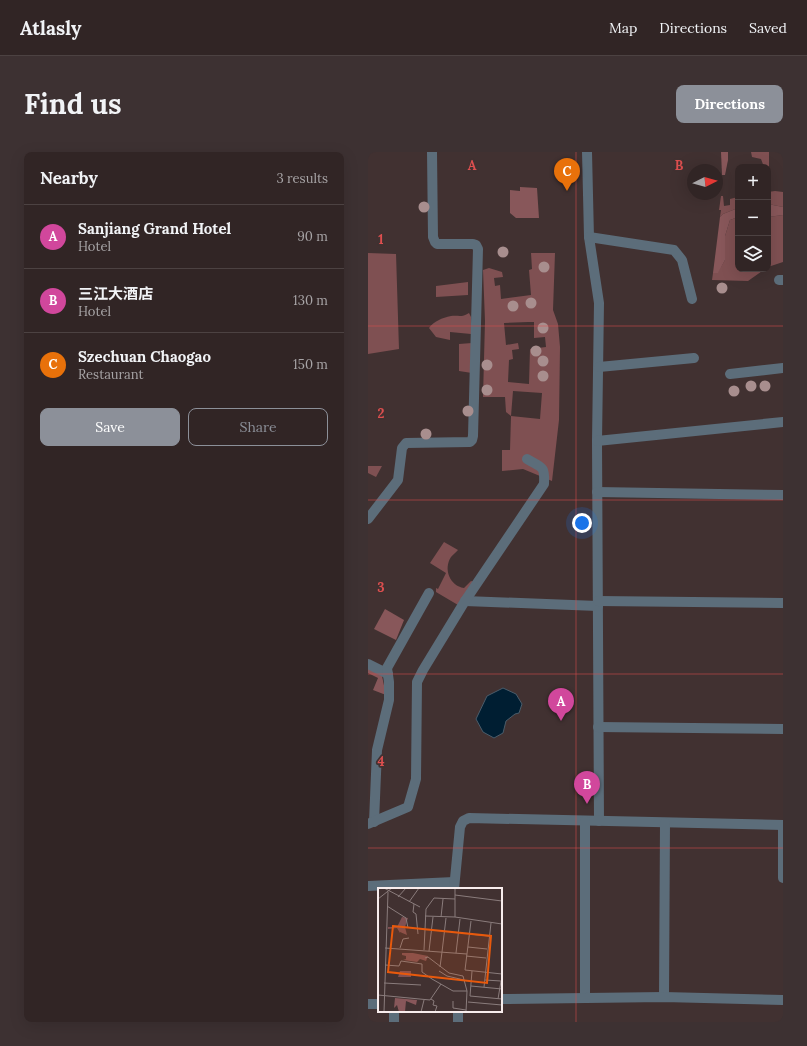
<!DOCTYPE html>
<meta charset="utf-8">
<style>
body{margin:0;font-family:Lora,"Noto Sans SC",serif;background:#3d3132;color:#f1f3f6}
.controls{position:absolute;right:12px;top:12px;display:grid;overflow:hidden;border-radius:8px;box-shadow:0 4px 16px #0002}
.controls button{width:36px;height:36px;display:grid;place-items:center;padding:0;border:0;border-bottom:1px solid #4c4242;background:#312525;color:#f1f3f6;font:20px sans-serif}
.compass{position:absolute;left:319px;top:12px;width:36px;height:36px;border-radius:50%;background:#312525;box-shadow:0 4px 16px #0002;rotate:84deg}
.you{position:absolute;left:214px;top:371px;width:14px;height:14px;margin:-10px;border:3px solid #fff;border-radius:50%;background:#1a73e8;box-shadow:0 0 0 6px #1a73e833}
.badge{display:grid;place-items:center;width:26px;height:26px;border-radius:50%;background:#8c9099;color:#fff;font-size:13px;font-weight:700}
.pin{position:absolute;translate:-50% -33px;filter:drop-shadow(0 1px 2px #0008)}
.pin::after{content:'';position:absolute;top:21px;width:14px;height:12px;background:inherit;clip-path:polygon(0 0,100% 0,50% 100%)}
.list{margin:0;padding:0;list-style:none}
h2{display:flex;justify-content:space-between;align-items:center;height:52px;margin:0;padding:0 16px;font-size:17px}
h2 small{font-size:13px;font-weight:400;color:#a8a5a7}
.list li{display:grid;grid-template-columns:26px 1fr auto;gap:12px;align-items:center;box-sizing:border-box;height:64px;padding:0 16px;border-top:1px solid #4c4242}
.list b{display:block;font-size:15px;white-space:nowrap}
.list p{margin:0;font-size:13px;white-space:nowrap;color:#a8a5a7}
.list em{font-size:13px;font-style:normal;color:#a8a5a7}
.actions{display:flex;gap:8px;padding:12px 16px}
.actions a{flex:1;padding:9px 0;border:1px solid #8c9099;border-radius:8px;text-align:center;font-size:14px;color:#8c9099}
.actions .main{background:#8c9099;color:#fff}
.icon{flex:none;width:22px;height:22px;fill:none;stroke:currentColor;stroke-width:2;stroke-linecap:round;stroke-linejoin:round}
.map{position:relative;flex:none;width:415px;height:870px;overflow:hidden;border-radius:8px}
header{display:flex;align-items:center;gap:24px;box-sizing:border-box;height:56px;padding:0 20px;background:#312525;border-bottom:1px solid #4c4242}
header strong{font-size:19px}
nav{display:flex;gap:22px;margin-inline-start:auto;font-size:14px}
.intro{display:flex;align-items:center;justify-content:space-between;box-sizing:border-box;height:96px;padding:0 24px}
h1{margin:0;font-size:28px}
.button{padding:10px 18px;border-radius:8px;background:#8c9099;color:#fff;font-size:14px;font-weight:700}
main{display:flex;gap:24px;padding:0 24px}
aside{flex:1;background:#312525;border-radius:8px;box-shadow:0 4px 16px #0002}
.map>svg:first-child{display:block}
.green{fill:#7f5052;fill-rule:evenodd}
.forest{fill:#88575a}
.water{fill:#001e32;stroke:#4a5c6a}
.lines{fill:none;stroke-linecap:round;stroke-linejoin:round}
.minor{stroke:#5c6d7a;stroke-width:10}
.tree{fill:#a88e8e}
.grid{fill:none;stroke:#dd4f4f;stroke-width:1;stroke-opacity:0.55}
.inset-road{fill:none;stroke:#8a7c7c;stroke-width:1}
.view{fill:#e8590c;fill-opacity:0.15;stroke:#e8590c;stroke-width:2}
.inset-edge{fill:none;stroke:#f8eded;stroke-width:2}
.grid-label{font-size:13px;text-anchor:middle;font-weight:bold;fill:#dd4f4f;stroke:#413131;stroke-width:3.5;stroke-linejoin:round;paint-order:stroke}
</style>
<header>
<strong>Atlasly</strong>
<nav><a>Map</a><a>Directions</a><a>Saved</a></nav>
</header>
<div class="intro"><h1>Find us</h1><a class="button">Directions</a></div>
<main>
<aside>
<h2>Nearby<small>3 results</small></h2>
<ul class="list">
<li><span class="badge" style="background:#d1479c">A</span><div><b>Sanjiang Grand Hotel</b><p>Hotel</p></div><em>90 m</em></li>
<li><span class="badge" style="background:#d1479c">B</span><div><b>三江大酒店</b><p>Hotel</p></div><em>130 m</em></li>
<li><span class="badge" style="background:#e8710a">C</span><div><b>Szechuan Chaogao</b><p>Restaurant</p></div><em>150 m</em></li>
</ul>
<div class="actions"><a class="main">Save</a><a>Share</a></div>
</aside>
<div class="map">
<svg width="415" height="870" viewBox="0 0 415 870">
<rect width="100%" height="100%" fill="#413131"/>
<g class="green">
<path d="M383,0H401V37H400V15H396L393,7L384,5Z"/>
<path d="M407,39L415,40V55L400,52V40Z"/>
<path d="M353,44H355L356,54L362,53V47L370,45V56L355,62L352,65L353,58H351Z"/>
<path d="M415,63V110L400,115V65Z"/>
<path d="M370,65V117H397L380,129L344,128L345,121L350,120L357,108V84L362,68Z"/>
<path d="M0,101L28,102L31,197L0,202Z"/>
<path d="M163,101H187L185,158L190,172L192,195L191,268L184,329L155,317L134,319V298H142L143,264L138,260L137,245H115L117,169L115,118L121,116L134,120L135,125L126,126L127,134L132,133L133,147L163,143L161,118L164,117ZM160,170H166V186L177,185L178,195L162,197L161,232L140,230L141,208L145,207L144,198L151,197L150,191L138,193L136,171ZM145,239L174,241L172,267L143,264Z"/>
<path d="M100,130V143L68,145V134Z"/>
<path d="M101,161L103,165V182L82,180V188L68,185L61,176C66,169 74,166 83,164C91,163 93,166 101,161Z"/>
<path d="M104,191V221L91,219V192Z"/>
<path d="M0,314H14L8,325L0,321Z"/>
<path d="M76,390L90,398C88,400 85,403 83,405C75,417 82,434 96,436L103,429L107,430L90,453L68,440V436L70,437L78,421L62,411Z"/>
</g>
<g class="forest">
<path d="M353,0H360V8L357,23H354Z"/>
<path d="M152,35L169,36L171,66H148L142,61V38L152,39Z"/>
<path d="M400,52L415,55V63L400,65Z"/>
<path d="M370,56V65L362,68L357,84V108L350,121H345L352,65L355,62Z"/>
<path d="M17,457L36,468L28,488L6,477Z"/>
<path d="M0,515L14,524L18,543L5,538L10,526L0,521Z"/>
</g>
<path class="water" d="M135,536L148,542L154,552L151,561L147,562L138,569L135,581L126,586L115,580L108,567L119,544Z"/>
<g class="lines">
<g class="minor">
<path d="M219,0L221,85L231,151L229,289L231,669"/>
<path d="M221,85L306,98L314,108L324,147"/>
<path d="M411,128H415"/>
<path d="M231,215L326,206"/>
<path d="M362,222L415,216"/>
<path d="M229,289L415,270"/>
<path d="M229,340L415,343"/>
<path d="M0,367L30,328L34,296L38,291L102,290L104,288L105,284L110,97L108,93L105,92H69L67,90L65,85L64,0"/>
<path d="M97,449L230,454"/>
<path d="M230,449L415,451"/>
<path d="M0,512L20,522"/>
<path d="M230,575L415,577"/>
<path d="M6,670L9,598L21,548V530L19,516L61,441"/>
<path d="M0,672L40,655L48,627L49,530L55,518L97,449L176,332C177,313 174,316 159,307"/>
<path d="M415,673V726"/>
<path d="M0,734L86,730"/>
<path d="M86,737L92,675L95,669L101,666L415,673"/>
<path d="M296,845L297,671"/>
<path d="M217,846V669"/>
<path d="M133,847L296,845L415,848"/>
<path d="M0,852H11"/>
<path d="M90,859V870"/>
<path d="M26,870V859"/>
</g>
</g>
<g class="tree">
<circle cx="56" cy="55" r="5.5"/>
<circle cx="135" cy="100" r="5.5"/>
<circle cx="176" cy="115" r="5.5"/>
<circle cx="354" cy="136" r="5.5"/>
<circle cx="163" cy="151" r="5.5"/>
<circle cx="145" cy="154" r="5.5"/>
<circle cx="175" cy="176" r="5.5"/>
<circle cx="168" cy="199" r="5.5"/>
<circle cx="175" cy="209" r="5.5"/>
<circle cx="119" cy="213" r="5.5"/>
<circle cx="175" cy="224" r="5.5"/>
<circle cx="383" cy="234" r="5.5"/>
<circle cx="397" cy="234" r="5.5"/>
<circle cx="119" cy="238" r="5.5"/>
<circle cx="366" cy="239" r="5.5"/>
<circle cx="100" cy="259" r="5.5"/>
<circle cx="58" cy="282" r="5.5"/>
</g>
<path class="grid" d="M208,0V870M0,174H415M0,348H415M0,522H415M0,696H415"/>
<g transform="translate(10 736)">
<rect width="124" height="124" fill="#413131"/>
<path d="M24,29L30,30L27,39L29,47L22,44V40V45L19,40L10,41V39H19ZM24,65H35L50,68L48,73L42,71L39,74L25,72L28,71V68L24,67ZM22,83H33V89H20L18,95Z" fill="#7f5052"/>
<path d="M17,110L39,112L38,117L28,113L27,124H21L19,117L16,120Z" fill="#88575a"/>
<path class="inset-road" d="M6,0L42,19M77,7L124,13M20,9L28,0M0,11L14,0M31,14L41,0M36,16L35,24L38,26L40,46M9,18L28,30L30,40M47,28L77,29L124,36M63,29L65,11M77,29V0M93,33L87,82L124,86M91,46L111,48M90,59L109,61M7,60L89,66M22,60L25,51L31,50M46,62L48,21L56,10L77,11M51,63L55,29M64,64L68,30M78,65L82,31M88,68L108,70M47,70L50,69L71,85L85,88L89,103L88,124M7,77L21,78L23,73L44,76V84L54,91L75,103H89M62,79L64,64M61,83L69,88L86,92M107,92L123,93M6,95L43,97M93,98L124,101M106,99L113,35M0,107L52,112L63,96M92,108L124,111M92,108L94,83M53,111L56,113L55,117L59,118L57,124M120,111L123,93M75,113V120L88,122M90,114L124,117M6,124L10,4M43,124L46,112"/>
<path class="view" d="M15,38L113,48L109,95L10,84Z"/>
<rect width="124" height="124" class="inset-edge"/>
</g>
<g class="grid-label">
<text x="104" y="18">A</text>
<text x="311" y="18">B</text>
<text x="13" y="92">1</text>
<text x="13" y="266">2</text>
<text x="13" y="440">3</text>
<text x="13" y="614">4</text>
</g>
</svg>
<div class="controls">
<button>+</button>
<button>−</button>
<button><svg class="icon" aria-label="layers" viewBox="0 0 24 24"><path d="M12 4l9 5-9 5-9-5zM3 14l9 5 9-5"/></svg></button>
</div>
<svg class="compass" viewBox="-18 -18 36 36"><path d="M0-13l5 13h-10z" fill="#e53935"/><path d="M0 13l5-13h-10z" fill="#a8a5a7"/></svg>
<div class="you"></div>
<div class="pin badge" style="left:193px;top:569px;background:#d1479c">A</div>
<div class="pin badge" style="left:219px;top:652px;background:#d1479c">B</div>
<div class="pin badge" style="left:199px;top:39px;background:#e8710a">C</div>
</div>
</main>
